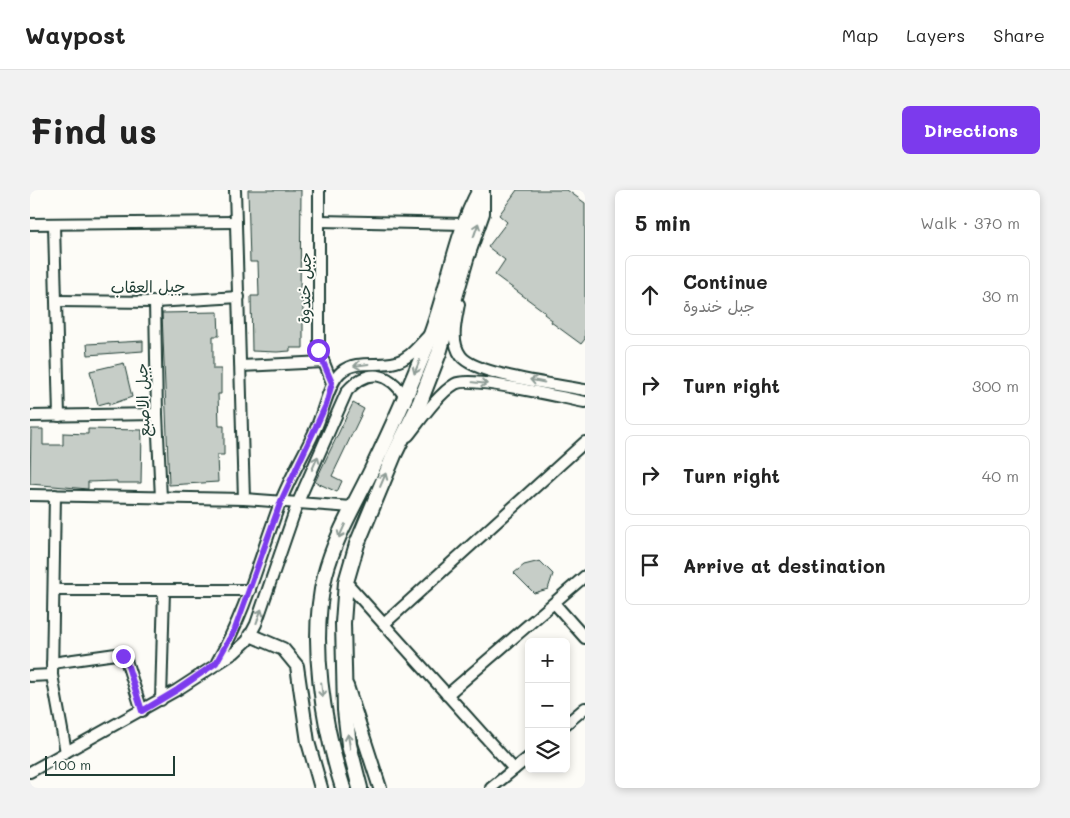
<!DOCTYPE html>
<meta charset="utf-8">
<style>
body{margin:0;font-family:Mali,"Playpen Sans Arabic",sans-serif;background:#f2f2f2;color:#222}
.controls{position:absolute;right:15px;bottom:15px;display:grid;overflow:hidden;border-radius:8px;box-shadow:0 2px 8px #0003}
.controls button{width:45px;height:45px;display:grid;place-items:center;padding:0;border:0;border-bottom:1px solid #e0e0e0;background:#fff;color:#222;font:25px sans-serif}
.scale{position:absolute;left:15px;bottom:12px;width:130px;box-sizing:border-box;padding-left:5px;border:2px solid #1f3d34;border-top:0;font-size:14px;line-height:18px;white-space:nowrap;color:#1f3d34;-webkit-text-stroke:4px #fdfcf7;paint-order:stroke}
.stop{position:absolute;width:15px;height:15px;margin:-11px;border:4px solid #7c3aed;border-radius:50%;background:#fff}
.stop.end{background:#7c3aed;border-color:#fff;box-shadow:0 1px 5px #0008}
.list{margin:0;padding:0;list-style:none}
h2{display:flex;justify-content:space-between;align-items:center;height:65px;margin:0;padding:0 20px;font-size:21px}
h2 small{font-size:16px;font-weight:400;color:#767676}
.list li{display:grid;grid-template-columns:32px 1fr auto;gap:15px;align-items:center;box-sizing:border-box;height:80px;margin:0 10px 10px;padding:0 10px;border:1px solid #e0e0e0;border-radius:8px}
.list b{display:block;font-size:19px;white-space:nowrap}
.list p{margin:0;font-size:16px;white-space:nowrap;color:#767676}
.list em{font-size:16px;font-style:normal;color:#767676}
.icon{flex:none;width:28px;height:28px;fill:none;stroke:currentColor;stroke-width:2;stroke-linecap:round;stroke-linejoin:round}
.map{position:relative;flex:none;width:555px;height:598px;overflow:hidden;border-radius:8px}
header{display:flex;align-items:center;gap:30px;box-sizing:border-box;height:70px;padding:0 25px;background:#fff;border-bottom:1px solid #e0e0e0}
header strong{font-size:24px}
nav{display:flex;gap:28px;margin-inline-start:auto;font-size:18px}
.intro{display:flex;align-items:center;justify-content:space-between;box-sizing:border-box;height:120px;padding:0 30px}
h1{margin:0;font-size:35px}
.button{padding:12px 22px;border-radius:8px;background:#7c3aed;color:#fff;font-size:18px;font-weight:700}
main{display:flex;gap:30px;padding:0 30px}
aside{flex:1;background:#fff;border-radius:8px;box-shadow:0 2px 8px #0003}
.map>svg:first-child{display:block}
.building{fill:#c6cdc7;stroke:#1f3d34}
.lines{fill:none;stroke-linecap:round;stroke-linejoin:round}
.minor-casing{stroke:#1f3d34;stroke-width:14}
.tertiary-casing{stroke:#1f3d34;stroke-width:16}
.secondary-casing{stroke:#1f3d34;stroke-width:18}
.minor{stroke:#fdfcf7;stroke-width:10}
.tertiary{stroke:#fdfcf7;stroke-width:12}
.secondary{stroke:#fdfcf7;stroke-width:14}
.oneway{stroke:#8e9c96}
.route{stroke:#7c3aed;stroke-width:6}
.labels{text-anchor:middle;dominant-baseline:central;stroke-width:4;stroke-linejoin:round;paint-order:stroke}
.street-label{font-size:16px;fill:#1f3d34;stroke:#fdfcf7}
</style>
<header>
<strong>Waypost</strong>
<nav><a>Map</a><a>Layers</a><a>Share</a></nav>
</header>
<div class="intro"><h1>Find us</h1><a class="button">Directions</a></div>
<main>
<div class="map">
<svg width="555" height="598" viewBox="0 0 555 598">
<rect width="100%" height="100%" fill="#fdfcf7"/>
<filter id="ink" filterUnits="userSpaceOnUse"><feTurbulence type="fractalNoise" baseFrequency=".02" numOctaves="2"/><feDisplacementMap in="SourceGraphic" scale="10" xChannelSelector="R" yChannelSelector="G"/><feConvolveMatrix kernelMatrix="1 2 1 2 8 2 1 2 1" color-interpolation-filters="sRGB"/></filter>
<g filter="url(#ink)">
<g class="building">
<path d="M218,0H271L270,108H273V158H260V161L247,162L222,161L221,106H229L228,72H220Z"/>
<path d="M487,0H537L555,13V149L551,154L521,132L522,130L514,124L515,122L465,85L475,70L458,57L477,32L469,25Z"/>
<path d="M188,122L189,146H183V179H191V204H188L189,236H194V265H187L188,292L139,295L132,123Z"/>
<path d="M113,151V161L58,165L57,154Z"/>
<path d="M94,173L102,207L79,215V212L68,215L60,181Z"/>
<path d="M323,213L334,219L302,286L312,291L307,302L285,292Z"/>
<path d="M1,239H13V255H33V243L58,244V239L112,240L111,293H87V291L58,292V299L0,294Z"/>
<path d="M510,371L523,384L518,399L504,403L484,383L494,375Z"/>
</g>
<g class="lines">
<g class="minor-casing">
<g id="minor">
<path d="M205,0L214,309"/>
<path d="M289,0V160L302,193"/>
<path d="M290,31L435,34"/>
<path d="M0,34L206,32"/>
<path d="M24,35L29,226"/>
<path d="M27,111L125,112L209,107"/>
<path d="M125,112L127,224L131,308"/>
<path d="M429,114C426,131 420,151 431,166C445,185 529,195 555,200"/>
<path d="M211,176L294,172"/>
<path d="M0,226L127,224"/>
<path d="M378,246C390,231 408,204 425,194C441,185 532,208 555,212"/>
<path d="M0,305L214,309L322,317"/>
<path d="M25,305L22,485L36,562"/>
<path d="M316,392L484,579"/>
<path d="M25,400H220"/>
<path d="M525,414L555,448"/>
<path d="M354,434L555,252"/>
<path d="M187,472C217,419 229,369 250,313C260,287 275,263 286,238C293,223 299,192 311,182C326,169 348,177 366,172C380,168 388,156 398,146"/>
<path d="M22,473L86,464L96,470L112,521"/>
<path d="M0,486L22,485"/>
<path d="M417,505L555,386"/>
<path d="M131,510L134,400"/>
<path d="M536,534L555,518"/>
<path d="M0,582L147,500L204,463L217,451L226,434L268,312L317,201C338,177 359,182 375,207"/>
<path d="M461,598L499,567"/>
</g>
</g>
<g class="tertiary-casing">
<g id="tertiary">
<path d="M220,445L253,459L267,476L278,552L291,598"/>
<path d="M317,496L350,598"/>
</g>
</g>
<g class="secondary-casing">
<g id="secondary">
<path d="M313,598C293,535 279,451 295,385C305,346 327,311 344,275C364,234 382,192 399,150C418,102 425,45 450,0"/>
<path d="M330,598L319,555L315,520L313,433L316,392L327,354L364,265L390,212L409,163L436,69L452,23V0"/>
</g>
</g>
<use href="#minor" class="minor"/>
<use href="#tertiary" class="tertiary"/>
<use href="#secondary" class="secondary"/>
</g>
<defs><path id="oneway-shaft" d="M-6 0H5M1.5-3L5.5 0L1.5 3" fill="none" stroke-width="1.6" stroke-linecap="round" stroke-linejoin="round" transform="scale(1.25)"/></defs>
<g class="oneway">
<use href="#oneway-shaft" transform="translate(446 40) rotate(-71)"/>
<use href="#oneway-shaft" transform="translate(331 175) rotate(172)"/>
<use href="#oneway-shaft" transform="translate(387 177) rotate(112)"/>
<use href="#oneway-shaft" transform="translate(507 191) rotate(-169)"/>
<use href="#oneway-shaft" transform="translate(450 193) rotate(6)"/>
<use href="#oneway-shaft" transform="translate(285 273) rotate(-66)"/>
<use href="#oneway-shaft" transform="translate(353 290) rotate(-67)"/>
<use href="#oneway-shaft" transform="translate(312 341) rotate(114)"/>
<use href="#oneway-shaft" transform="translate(229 426) rotate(-70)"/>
<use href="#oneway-shaft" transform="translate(292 500) rotate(84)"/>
<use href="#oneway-shaft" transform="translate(319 551) rotate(-99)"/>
</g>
</g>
<g class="lines" filter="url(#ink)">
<path class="route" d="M93,466L96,470L112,521L147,500L186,473L205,439L251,311L296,215L302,193L288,160"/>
</g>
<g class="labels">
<g class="street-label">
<text transform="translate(118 96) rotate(-1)">جبل العقاب</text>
<text transform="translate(274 98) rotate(-89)">جبل خندوة</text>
<text transform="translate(112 210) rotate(-92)">جبل الاصبع</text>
</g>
</g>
</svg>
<div class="controls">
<button>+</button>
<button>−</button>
<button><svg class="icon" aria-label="layers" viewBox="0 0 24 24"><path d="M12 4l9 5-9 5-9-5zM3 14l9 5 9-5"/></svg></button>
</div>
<div class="scale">100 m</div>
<div class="stop" style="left:288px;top:160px"></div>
<div class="stop end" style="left:93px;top:466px"></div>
</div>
<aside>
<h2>5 min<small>Walk · 370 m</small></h2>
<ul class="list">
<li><svg class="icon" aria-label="ahead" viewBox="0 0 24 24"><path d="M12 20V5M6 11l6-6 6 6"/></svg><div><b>Continue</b><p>جبل خندوة</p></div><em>30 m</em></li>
<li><svg class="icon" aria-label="right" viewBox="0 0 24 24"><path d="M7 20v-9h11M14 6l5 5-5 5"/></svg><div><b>Turn right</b></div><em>300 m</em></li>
<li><svg class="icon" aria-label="right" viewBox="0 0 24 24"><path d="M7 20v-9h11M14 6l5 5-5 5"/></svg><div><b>Turn right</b></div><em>40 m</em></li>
<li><svg class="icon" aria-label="arrive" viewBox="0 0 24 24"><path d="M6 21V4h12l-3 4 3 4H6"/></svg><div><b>Arrive at destination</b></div></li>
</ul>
</aside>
</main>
